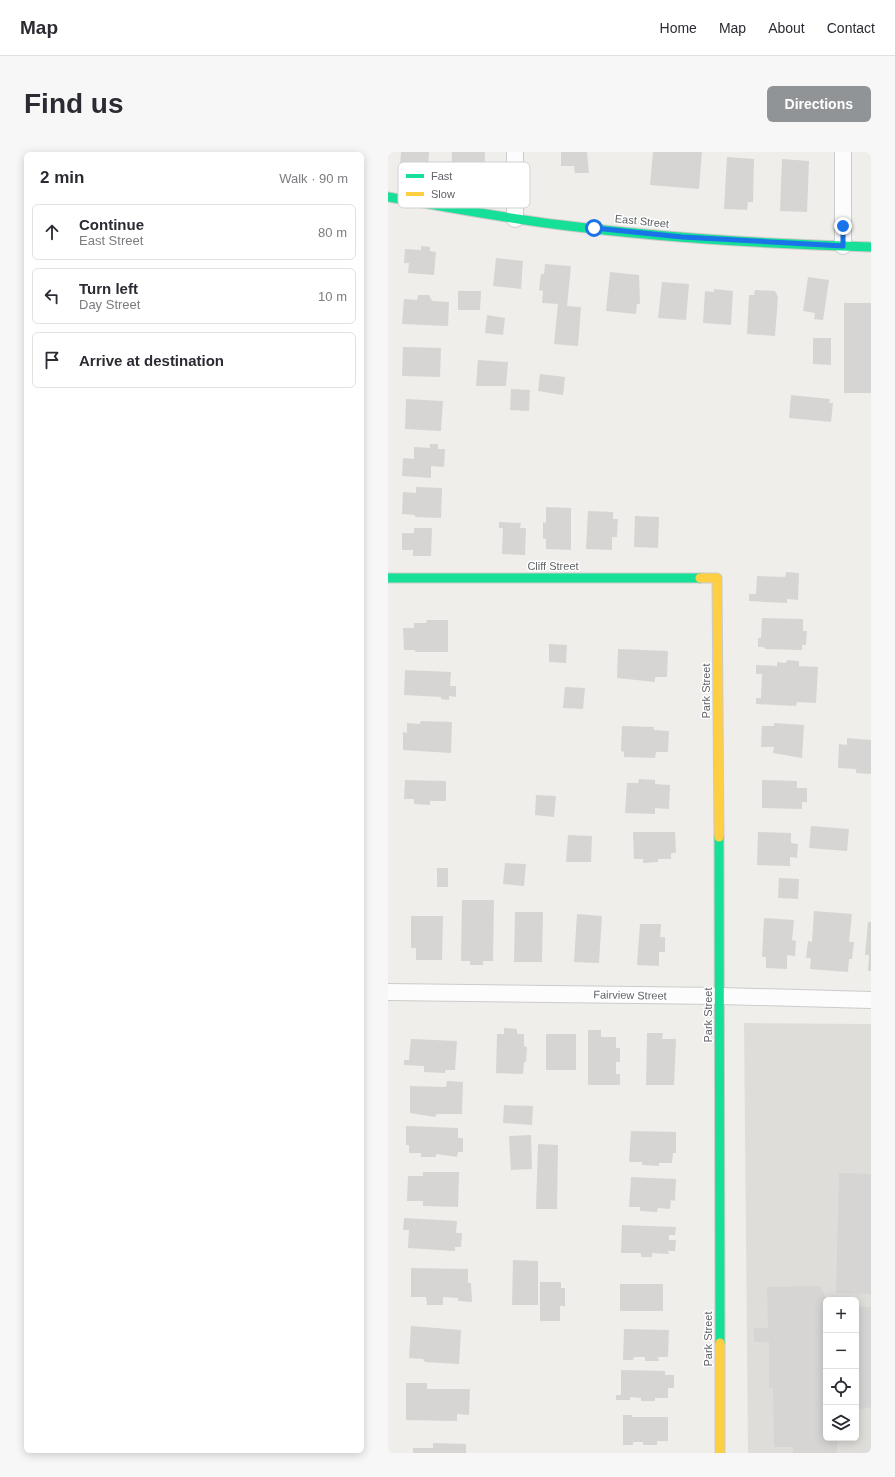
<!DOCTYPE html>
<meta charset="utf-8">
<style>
body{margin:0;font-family:Arial,sans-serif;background:#f7f7f7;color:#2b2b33}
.controls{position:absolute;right:12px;bottom:12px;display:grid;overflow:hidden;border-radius:6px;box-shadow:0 2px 10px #0003}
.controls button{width:36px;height:36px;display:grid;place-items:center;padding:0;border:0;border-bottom:1px solid #e1e1e2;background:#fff;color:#2b2b33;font:20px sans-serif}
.stop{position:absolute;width:12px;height:12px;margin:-9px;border:3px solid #1a73e8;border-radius:50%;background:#fff}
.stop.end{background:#1a73e8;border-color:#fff;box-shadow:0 1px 4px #0008}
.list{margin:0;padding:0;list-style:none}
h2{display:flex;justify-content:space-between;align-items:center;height:52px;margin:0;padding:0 16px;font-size:17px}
h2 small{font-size:13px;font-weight:400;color:#7c7c81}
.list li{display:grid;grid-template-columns:26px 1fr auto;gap:12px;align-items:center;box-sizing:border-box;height:56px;margin:0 8px 8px;padding:0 8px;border:1px solid #e1e1e2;border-radius:6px}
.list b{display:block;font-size:15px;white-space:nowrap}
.list p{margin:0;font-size:13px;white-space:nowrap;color:#7c7c81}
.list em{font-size:13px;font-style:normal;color:#7c7c81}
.icon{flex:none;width:22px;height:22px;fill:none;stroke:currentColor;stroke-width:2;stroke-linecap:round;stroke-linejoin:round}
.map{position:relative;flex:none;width:483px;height:1301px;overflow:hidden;border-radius:6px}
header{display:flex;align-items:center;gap:24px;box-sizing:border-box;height:56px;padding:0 20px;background:#fff;border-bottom:1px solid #e1e1e2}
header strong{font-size:19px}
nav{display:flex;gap:22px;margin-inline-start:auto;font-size:14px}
.intro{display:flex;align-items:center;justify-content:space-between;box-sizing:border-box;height:96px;padding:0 24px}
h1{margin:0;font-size:28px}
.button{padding:10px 18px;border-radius:6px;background:#919496;color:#fff;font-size:14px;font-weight:700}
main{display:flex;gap:24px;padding:0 24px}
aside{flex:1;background:#fff;border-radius:6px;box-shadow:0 2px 10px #0003}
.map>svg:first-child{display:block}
.industrial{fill:#dfddda;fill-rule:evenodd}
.building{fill:#d6d5d3}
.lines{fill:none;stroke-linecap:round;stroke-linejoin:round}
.street-casing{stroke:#cbcccc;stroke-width:18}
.fast-casing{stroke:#cacacb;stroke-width:11}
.slow-casing{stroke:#cacacb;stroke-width:11}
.street{stroke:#fdfcfc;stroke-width:16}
.fast{stroke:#16e098;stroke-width:9}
.slow{stroke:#ffcf43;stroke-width:9}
.route{stroke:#1a73e8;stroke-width:5}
.labels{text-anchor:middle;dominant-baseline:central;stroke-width:3;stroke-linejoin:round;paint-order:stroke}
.street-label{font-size:11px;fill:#5f6368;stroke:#fff}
.key{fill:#fff;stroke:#cfd0d2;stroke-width:1}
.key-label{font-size:11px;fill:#5f6368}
</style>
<header>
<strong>Map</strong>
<nav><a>Home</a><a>Map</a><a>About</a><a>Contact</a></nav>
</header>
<div class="intro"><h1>Find us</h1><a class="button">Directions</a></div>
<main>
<aside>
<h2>2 min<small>Walk · 90 m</small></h2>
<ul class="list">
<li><svg class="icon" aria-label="ahead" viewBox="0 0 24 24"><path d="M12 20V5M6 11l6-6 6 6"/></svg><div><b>Continue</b><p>East Street</p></div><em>80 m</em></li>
<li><svg class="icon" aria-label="left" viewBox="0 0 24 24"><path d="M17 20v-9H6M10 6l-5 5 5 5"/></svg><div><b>Turn left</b><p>Day Street</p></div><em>10 m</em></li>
<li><svg class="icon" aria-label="arrive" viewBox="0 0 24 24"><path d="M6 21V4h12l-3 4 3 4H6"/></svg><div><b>Arrive at destination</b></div></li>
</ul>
</aside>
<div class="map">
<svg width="483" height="1301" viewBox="0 0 483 1301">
<rect width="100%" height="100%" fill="#efeeea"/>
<path class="industrial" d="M356,871L483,872V1301H360ZM438,1148H468V1286H438Z"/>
<g class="building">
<path d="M13,0H41L40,16L12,14Z"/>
<path d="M64,0H97L96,27L63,25Z"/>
<path d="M173,0H199L201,21H187L186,14H173Z"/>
<path d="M265,0H314L311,37L262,33Z"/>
<path d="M339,5L366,7L365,50H360L359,58L336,57Z"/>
<path d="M394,7L421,9L419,60L392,59Z"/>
<path d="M33,94L42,95V99L48,100L46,123L20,121L21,111H16L17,97L33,98Z"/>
<path d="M108,106L135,109L133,137L105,134Z"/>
<path d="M157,112L183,114L179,154L193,155L190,194L166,192L170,152L154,151L155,139L151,138L153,122H156Z"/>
<path d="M222,120L251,123L252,152H249L248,162L218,159Z"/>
<path d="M420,125L441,128L435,168L426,167L427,161L415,159Z"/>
<path d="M274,130L301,132L298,168L270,166Z"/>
<path d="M326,137L345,139L343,173L315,171L317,139L326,140Z"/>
<path d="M367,138L387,139L390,145L387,184L359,182L361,143H366Z"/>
<path d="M70,139H93L92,158H70Z"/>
<path d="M30,143H41L44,149L61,150L60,174L14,172L16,147L29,148Z"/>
<rect x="456" y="151" width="27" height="90"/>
<path d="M99,163L117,166L115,183L97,181Z"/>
<path d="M425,186H443V213L425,212Z"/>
<path d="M15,195L53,196L52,225L14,224Z"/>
<path d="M90,208L120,210L118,234H88Z"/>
<path d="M152,222L177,225L175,243L150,239Z"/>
<path d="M123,237L142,238L141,259L122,258Z"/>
<path d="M403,243L442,247L441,251H445L443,270L401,266Z"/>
<path d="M18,247L55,249L53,279L17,277Z"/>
<path d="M42,292H50V297H57L56,315L43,314V326L14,324L15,306L26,307V295L42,296Z"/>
<path d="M28,335L54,336L53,366L27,365V363L14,362L15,340L28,341Z"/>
<path d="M158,355L183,356V398L158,397V387H155V370L158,371Z"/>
<path d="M200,359L225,360V367H230L229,385H224V398L198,397Z"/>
<path d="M247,364L271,365L270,396L246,395Z"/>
<path d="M111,370L133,371L132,376H138L137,403L114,402L115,376H111Z"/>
<path d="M26,376H44L43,404H25V398H14V381H26Z"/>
<path d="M398,420L411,421L410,448L399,447V451L361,449V442H368L369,424L397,425Z"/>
<path d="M374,466L415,467V479H419L418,493H414V498L377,497L376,495H370V486H373Z"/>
<path d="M39,468H60V500H28L26,498H16L15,476H26V471H38Z"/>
<path d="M161,492L179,493L178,511L161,510Z"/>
<path d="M230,497L280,499L279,525H267V530L229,526Z"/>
<path d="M400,508L411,509V514L430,515L428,551L409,550L408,554L368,552V546H373L374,522H368V513L389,514V510L397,511Z"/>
<path d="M17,518L63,520L62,534H68V545L61,544V548L53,547V545L16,543Z"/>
<path d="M177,535L197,536L195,557L175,556Z"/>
<path d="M33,569L64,570L63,601L15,598V580L19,581V571L32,572Z"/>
<path d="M386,571L416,573L414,606L385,601L386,595H373L374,574H386Z"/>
<path d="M234,574L266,575V578L281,579L280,600H268L267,606L236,605V600L233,599Z"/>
<path d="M459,586L483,588V622L468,621V617L450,616L451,592L459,593Z"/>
<path d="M251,627L267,628V632L282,633L281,657L267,656V662L237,661L239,631H250Z"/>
<path d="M17,628L58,629V649H42V653L26,652V647H16Z"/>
<path d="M374,628L409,629V636H419V650H414V657L374,656Z"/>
<path d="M148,643L168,644L166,665L147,663Z"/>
<path d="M423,674L461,677L459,699L421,696Z"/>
<path d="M245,680H287L288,701H283V707H270V710L255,711V707H246Z"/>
<path d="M370,680L403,681V691L410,692L409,706L402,705V714L369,713Z"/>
<path d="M180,683L204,684L203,710H178Z"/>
<path d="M117,711L138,712L136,734L115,732Z"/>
<rect x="49" y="716" width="11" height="19"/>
<path d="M391,726L411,727L410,747L390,746Z"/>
<path d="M74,748H106L105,809H95V813H82V809H73Z"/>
<path d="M426,759L464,762L461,790H466L464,807H461L460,820L422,817L423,806H418L420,789L424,790Z"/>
<path d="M127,760H155L154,810H126Z"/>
<path d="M189,762L214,764L211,811L186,810Z"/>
<path d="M23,764H55L54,808H28V796H23Z"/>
<path d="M376,766L406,768L404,788L408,789L407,804L399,803V817L378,816V805H374Z"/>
<path d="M480,770H483V819H480L481,803H477Z"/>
<path d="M252,772H273L272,785H277V800H271V814L249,813Z"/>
<path d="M116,876L129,877V882H136V894L139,895L138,910H136L135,922L108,921L109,882H116Z"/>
<path d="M200,878H213V885H228V896H232V910H228V922H232V933H200Z"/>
<path d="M259,881H275L274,887H288L286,933H258Z"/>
<rect x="158" y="882" width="30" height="36"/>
<path d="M23,887L69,889L67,918H57V921L36,920V914L16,913V908H21Z"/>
<path d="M59,929L75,930L74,962H49L47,965L22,961V934L58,935Z"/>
<path d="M116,953L145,954L144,973L115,971Z"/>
<path d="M18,974L70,976V986H75V1000H70L69,1005L48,1002V1005H33V1001H21V993H18Z"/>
<path d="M243,979L288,980V1001H285L284,1011H271V1014L254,1013V1010H241Z"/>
<path d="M143,983L144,1017L123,1018L121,984Z"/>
<path d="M150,992L170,993L169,1057H148Z"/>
<path d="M35,1020H71L70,1055L35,1054V1049H19L20,1024H35Z"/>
<path d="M451,1021L483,1022V1142L448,1141Z"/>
<path d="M243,1025L288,1027L287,1049L283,1048L282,1057L270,1056L269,1060L252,1059V1055H241Z"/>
<path d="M16,1066L69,1069L68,1081H74L73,1095H67V1099L20,1096L21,1078H15Z"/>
<path d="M234,1073L288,1075L287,1083H281V1088H288L287,1099H280L281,1102L264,1101V1105H253V1101H233Z"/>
<path d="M125,1108L150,1109V1153H124Z"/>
<path d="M23,1116L80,1117V1131H83L84,1150L70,1149V1146L55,1145V1153H39L38,1145H23Z"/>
<path d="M152,1130H173V1136H177V1154H172V1169H152Z"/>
<rect x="232" y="1132" width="43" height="27"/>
<path d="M432,1134L439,1148L438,1286H449V1301H405V1295H386L385,1236H381V1190H366V1176H380L379,1135Z"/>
<path d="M468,1155H483V1255L468,1258Z"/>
<path d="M23,1174L73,1178L71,1212L37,1210L35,1207L21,1206Z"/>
<path d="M236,1177L281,1178L280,1205H270L271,1209H257V1205H246L245,1208H235Z"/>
<path d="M233,1218L277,1219V1223H286V1236H280V1246H267V1249H253V1246L242,1245V1248H228V1243H233Z"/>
<path d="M18,1231H39V1237H82L81,1263L69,1262V1269L18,1268Z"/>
<path d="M235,1263H244V1265H280V1289H269V1293H255V1290H245V1293H235Z"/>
<path d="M45,1291L78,1292V1301H25V1296H45Z"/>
</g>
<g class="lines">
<g class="street-casing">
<g id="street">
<path d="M127,0V67"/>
<path d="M455,0V94"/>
<path d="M0,840L332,844L483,848"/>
</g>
</g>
<g class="fast-casing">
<g id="fast">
<path d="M0,45C58,55 115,66 173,73C276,86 379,92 483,95"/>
<path d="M0,426H312"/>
<path d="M331,685L332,1191"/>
</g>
</g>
<g class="slow-casing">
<g id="slow">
<path d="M312,426H329L331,685"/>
<path d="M332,1191V1301"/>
</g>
</g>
<use href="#street" class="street"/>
<use href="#fast" class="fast"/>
<use href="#slow" class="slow"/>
</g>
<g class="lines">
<path class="route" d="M206,76L294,85L455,94V74"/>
</g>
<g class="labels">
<g class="street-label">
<text transform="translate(254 69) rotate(6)">East Street</text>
<text x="165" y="414">Cliff Street</text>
<text transform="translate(318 539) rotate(-90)">Park Street</text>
<text transform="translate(242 843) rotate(1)">Fairview Street</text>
<text transform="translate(320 863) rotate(-90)">Park Street</text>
<text transform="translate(320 1187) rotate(-90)">Park Street</text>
</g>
</g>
<rect x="10" y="10" width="132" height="46" rx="6" class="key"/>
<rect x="18" y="22" width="18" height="4" fill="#16e098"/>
<rect x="18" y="40" width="18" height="4" fill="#ffcf43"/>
<g class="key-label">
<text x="43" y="28">Fast</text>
<text x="43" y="46">Slow</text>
</g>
</svg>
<div class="controls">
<button>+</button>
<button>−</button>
<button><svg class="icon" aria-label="locate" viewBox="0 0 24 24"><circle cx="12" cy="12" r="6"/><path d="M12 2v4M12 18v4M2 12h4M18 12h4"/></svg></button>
<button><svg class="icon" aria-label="layers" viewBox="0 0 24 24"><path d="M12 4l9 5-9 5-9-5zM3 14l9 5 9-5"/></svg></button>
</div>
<div class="stop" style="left:206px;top:76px"></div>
<div class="stop end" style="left:455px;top:74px"></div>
</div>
</main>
